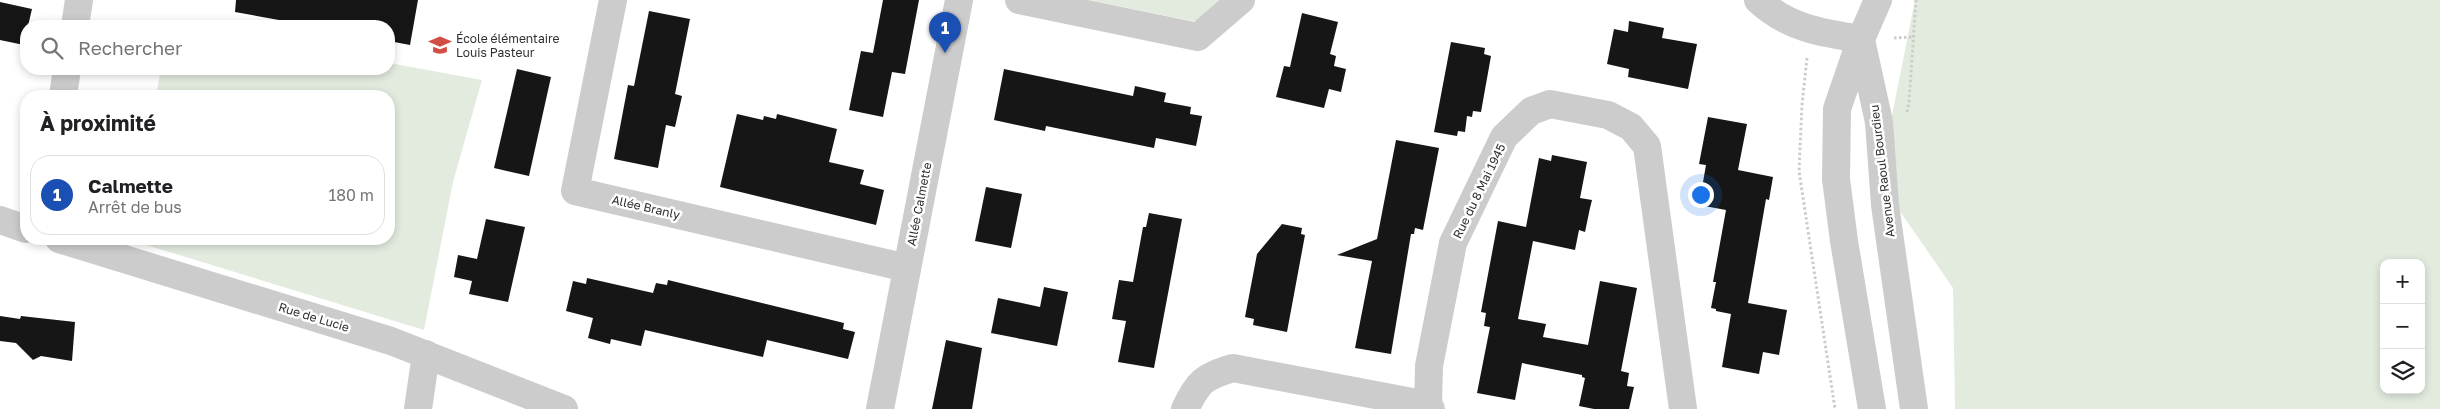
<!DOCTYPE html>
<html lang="fr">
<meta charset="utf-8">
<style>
body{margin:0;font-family:"Golos Text",sans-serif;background:#f2f2f2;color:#202124}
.controls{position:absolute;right:15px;bottom:15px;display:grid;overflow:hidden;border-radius:10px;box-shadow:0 2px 8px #0003}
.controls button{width:45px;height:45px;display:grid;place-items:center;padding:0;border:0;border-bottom:1px solid #e0e0e0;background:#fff;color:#202124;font:25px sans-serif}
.you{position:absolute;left:1700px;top:194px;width:18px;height:18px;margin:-12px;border:4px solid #fff;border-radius:50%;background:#1a73e8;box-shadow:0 0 0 8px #1a73e833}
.badge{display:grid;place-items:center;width:32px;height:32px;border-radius:50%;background:#2563eb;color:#fff;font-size:16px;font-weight:700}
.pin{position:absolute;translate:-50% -41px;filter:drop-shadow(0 1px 2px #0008)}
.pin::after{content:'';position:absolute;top:26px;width:18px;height:15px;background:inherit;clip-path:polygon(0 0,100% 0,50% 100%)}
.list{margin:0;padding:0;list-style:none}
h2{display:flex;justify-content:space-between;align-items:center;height:65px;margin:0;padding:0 20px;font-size:21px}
h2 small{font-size:16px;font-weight:400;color:#757577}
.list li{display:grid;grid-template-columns:32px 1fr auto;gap:15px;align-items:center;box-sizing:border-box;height:80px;margin:0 10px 10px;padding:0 10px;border:1px solid #e0e0e0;border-radius:20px}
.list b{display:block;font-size:19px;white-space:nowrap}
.list p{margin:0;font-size:16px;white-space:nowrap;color:#757577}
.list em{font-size:16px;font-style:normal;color:#757577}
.icon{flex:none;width:28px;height:28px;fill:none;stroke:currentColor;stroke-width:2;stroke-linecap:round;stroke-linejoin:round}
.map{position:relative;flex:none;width:2440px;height:409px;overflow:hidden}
.search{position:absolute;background:#fff;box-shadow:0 2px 8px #0003;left:20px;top:20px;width:375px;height:55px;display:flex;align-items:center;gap:12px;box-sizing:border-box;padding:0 18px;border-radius:20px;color:#757577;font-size:19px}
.panel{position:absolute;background:#fff;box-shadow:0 2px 8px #0003;left:20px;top:90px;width:375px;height:155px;border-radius:20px}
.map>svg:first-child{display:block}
.green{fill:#e3ebdf;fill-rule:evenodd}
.building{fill:#161616}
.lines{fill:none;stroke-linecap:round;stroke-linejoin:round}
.path{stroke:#ccc;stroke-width:3;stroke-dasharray:2.5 2.5;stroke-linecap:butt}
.minor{stroke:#ccc;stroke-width:28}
.labels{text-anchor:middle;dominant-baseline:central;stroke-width:5;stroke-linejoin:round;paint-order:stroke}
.poi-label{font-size:12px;fill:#2f2f2f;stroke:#fff;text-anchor:start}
.street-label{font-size:12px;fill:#2f2f2f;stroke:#fff}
</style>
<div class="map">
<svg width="2440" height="409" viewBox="0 0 2440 409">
<rect width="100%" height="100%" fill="#fff"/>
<g class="green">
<path d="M1089,0H1231L1204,20L1192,21Z"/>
<path d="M1915,0H2440V409H1955L1953,288L1879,181ZM2384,263H2421V390H2384Z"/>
<path d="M389,63L482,80L453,182L424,330L130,240L389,239V96H156L161,69H389Z"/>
</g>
<g class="building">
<path d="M236,0H418L410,45L389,41V26H312L235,12Z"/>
<path d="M883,0H919L905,74L892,72L883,117L849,110L861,51L873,53Z"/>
<path d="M0,2L32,9L28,26H26L24,45L0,40Z"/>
<path d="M649,11L690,19L675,94L682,96L675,127L666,125L658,168L614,159L628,85L634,86Z"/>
<path d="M1302,13L1338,22L1330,54L1336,56L1334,66L1346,69L1341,92L1329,89L1324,108L1276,97L1284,66L1290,67Z"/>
<path d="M1629,21L1664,28L1662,38L1697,44L1688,89L1628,77L1629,69L1607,64L1614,29L1628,32Z"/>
<path d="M1451,42L1485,48L1484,54L1491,56L1481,112L1473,111L1472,117L1467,116L1465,132L1458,131L1457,136L1434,132Z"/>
<path d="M517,69L551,77L529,176L494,168Z"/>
<path d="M1004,69L1133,96L1135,86L1166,93L1164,102L1191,107L1190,114L1202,116L1196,146L1156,138L1154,148L1046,126L1045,131L994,120Z"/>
<path d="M737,114L763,120L764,116L776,119L777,114L837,129L829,162L864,170L860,184L884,190L876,225L720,187Z"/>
<path d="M1708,117L1747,124L1738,170L1773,177L1769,200L1766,199L1748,303L1787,310L1779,355L1763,352L1759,374L1722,367L1731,314L1716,311V309L1711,308L1716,282H1713L1726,210L1699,205L1706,165L1699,164Z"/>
<path d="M1396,140L1439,148L1423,230L1415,228L1414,234H1411L1391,354L1355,348L1372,261L1337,255L1377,239Z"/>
<path d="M1552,155L1587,162L1580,198L1592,200L1590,208L1585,232L1579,230L1575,250L1533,241L1518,319L1546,324L1543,337L1588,345L1600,281L1637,288L1621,371L1629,373L1627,386L1634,387L1629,409H1594L1579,406L1585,378L1582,377V375L1522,363L1515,400L1477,393L1490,327L1484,326L1486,313L1481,312L1498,221L1526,227L1539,158L1551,161Z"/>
<path d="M986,187L1022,194L1011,248L975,241Z"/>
<path d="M1149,213L1182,219L1154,368L1118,362L1126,321L1112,319L1119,280L1133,282L1143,227H1146Z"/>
<path d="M486,219L525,227L508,302L469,294L472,281L454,277L458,255L477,259Z"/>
<path d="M1282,224L1302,228L1301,234L1305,235L1287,332L1253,325L1254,319L1245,317L1257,254Z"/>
<path d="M587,278L653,293L656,283L667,285L668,280L844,323L843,329L855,332L848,359L767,340L763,357L645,330L641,346L611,339L610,344L588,338L593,318L566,311L573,281L586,284Z"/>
<path d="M1044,287L1068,292L1057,346L991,333L998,298L1040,307Z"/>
<path d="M0,316L20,319L21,316L75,322L72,361L41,356L33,360L16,343L0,341Z"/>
<path d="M946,340L982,348L972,409H932Z"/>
</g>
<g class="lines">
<g class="path">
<path d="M1894,38L1913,37"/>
<path d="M1807,58L1802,105L1799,171L1835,409"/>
<path d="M1907,112L1909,102L1916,0"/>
</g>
<g class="minor">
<path d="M613,0L575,191L907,268"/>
<path d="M1019,0L1198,37L1241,0"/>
<path d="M1758,0C1788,28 1822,33 1861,39"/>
<path d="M75,26L79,0"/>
<path d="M1861,40L1879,122L1885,205L1914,409"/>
<path d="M63,96L67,69"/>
<path d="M0,220L26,229"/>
<path d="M59,239L391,341L564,409"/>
<path d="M418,409L426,354"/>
<path d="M880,409L959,0"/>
<path d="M1185,409C1199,381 1203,377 1233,368L1428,405"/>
<path d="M1431,409L1428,405L1429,366L1453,243L1504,137L1531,111L1550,104L1608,115L1631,127L1647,146L1683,409"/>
<path d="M1872,409L1844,241L1836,179L1837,109L1861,39L1878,0"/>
</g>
</g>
<defs>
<g id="school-bare" transform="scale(1.725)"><path d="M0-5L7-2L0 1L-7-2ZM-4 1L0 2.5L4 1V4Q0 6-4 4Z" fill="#d24d45" stroke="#fff" stroke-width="2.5" paint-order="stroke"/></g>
</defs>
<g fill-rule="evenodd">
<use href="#school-bare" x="440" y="45"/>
</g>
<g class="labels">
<g class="poi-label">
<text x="456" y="38">École élémentaire<tspan x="456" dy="14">Louis Pasteur</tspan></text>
</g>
<g class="street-label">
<text transform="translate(1882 171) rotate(-97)">Avenue Raoul Bourdieu</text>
<text transform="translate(1479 191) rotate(-64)">Rue du 8 Mai 1945</text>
<text transform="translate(919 204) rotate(-79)">Allée Calmette</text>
<text transform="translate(646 207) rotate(13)">Allée Branly</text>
<text transform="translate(314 317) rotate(17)">Rue de Lucie</text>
</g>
</g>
</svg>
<div class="controls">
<button>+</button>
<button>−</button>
<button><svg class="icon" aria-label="layers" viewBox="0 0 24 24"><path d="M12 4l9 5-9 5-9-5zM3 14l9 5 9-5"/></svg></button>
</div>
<div class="you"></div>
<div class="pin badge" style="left:945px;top:53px;background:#1a4fb4">1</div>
<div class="search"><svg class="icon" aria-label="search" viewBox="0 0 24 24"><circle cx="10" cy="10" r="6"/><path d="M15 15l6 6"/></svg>Rechercher</div>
<section class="panel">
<h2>À proximité<small></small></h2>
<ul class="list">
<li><span class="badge" style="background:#1a4fb4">1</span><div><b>Calmette</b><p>Arrêt de bus</p></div><em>180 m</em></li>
</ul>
</section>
</div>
